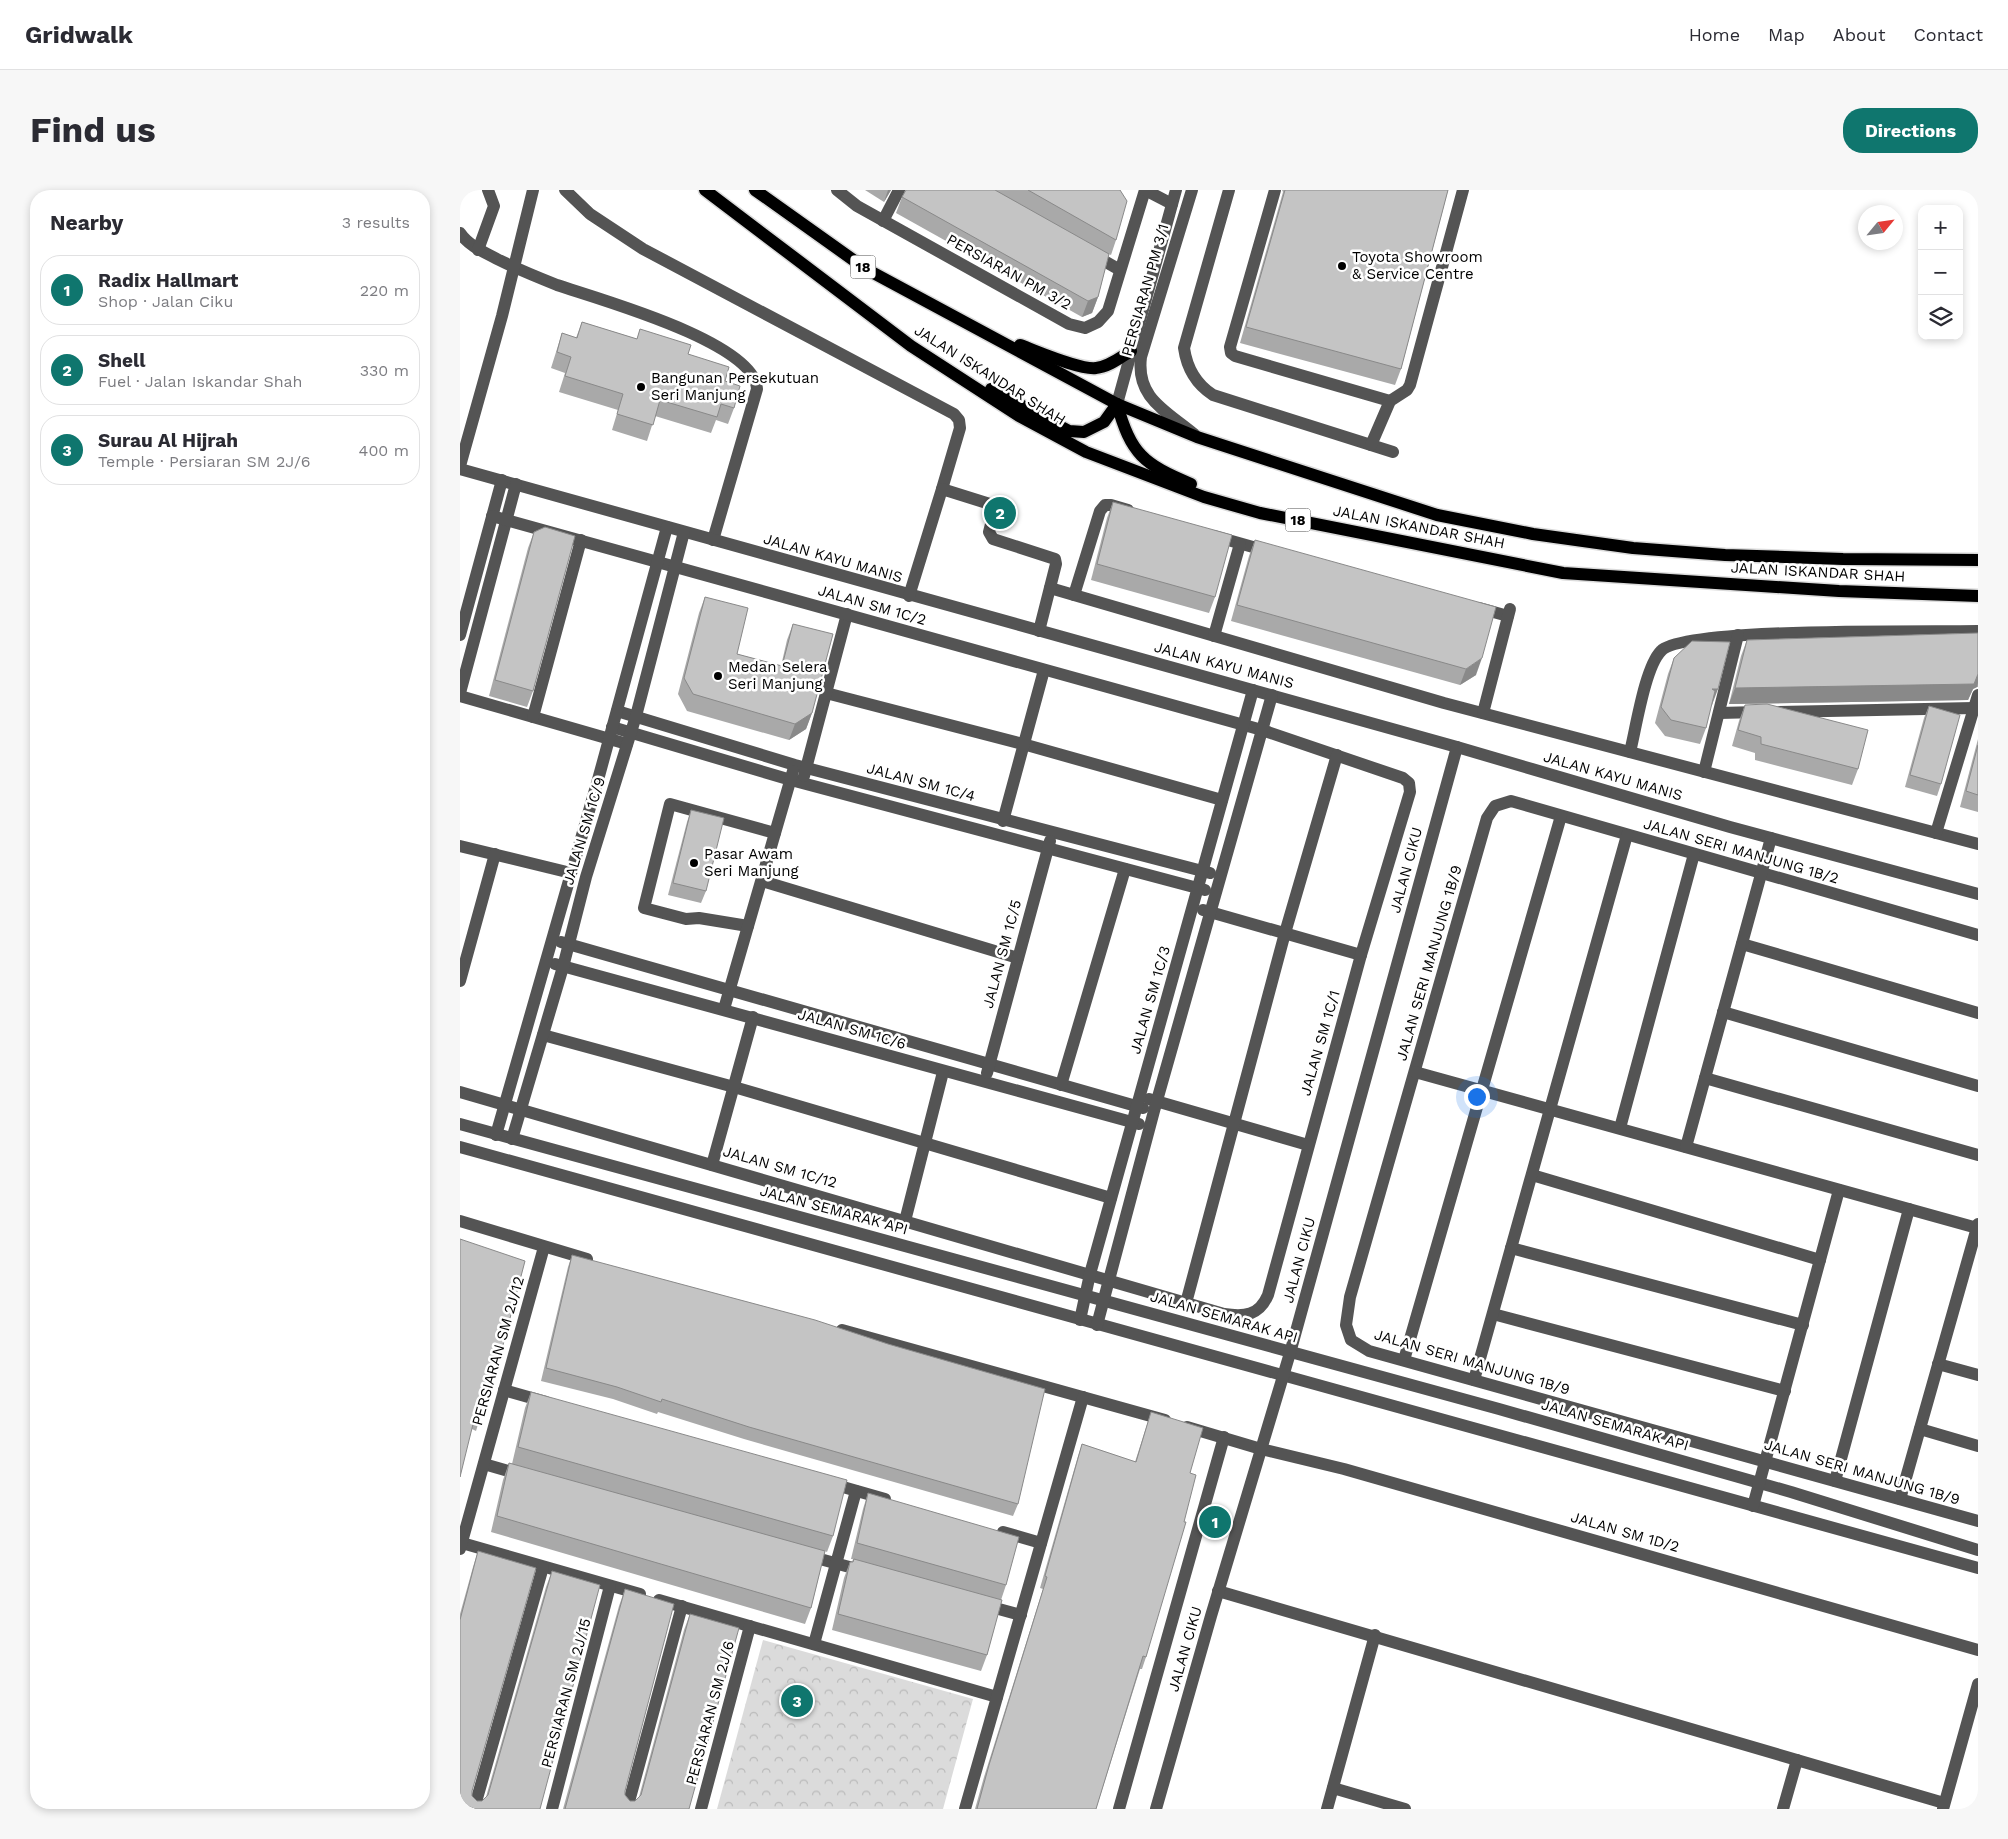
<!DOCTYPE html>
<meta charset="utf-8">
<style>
body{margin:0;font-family:"Work Sans",sans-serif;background:#f7f7f7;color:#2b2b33}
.controls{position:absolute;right:15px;top:15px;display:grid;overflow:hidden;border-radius:10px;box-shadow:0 2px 8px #0003}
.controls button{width:45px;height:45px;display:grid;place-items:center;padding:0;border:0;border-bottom:1px solid #e1e1e2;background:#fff;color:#2b2b33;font:25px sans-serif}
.compass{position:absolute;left:1398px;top:15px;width:45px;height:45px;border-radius:50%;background:#fff;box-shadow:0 2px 8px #0003;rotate:61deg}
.you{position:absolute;left:1016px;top:906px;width:18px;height:18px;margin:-12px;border:4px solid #fff;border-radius:50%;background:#1a73e8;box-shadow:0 0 0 8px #1a73e833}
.badge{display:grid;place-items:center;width:32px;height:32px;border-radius:50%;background:#0f766e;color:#fff;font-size:16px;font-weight:700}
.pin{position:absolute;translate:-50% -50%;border:2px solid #fff;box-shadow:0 1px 5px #0006}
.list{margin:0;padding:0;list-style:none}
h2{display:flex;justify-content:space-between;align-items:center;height:65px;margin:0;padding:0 20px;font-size:21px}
h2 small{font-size:16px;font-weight:400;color:#7c7c81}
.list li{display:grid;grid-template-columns:32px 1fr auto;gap:15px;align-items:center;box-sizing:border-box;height:70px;margin:0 10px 10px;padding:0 10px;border:1px solid #e1e1e2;border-radius:20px}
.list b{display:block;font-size:19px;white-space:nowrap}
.list p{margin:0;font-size:16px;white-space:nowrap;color:#7c7c81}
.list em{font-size:16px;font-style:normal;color:#7c7c81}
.icon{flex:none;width:28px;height:28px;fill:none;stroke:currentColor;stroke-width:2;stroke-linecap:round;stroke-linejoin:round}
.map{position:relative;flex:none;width:1518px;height:1619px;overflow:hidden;border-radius:20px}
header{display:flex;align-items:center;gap:30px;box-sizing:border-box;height:70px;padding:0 25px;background:#fff;border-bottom:1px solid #e1e1e2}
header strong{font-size:24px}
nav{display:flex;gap:28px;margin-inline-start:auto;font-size:18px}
.intro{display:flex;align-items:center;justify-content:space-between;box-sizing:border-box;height:120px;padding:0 30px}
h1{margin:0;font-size:35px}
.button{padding:12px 22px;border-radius:20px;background:#0f766e;color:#fff;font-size:18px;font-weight:700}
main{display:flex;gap:30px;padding:0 30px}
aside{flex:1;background:#fff;border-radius:20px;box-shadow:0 2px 8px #0003}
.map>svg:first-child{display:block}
.park{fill:url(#park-crowns)}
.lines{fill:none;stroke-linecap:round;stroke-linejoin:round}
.major-casing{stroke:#dbdbdb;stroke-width:15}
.minor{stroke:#545454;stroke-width:12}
.major{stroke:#000;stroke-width:12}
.wall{fill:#a9a9a9}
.shaded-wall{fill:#898989}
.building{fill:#c4c4c4;stroke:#898989}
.poi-dot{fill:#000;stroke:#fff;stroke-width:2}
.labels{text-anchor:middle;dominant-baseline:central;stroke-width:5;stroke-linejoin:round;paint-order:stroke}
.shield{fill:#fff;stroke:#4c4c4c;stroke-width:1}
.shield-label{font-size:14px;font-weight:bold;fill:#000}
.poi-label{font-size:15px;fill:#000;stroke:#fff;text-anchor:start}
.street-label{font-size:15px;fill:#000;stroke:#fff}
</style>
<header>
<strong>Gridwalk</strong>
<nav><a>Home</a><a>Map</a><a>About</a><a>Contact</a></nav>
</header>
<div class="intro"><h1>Find us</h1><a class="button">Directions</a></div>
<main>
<aside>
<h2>Nearby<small>3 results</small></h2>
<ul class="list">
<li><span class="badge">1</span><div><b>Radix Hallmart</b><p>Shop · Jalan Ciku</p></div><em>220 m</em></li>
<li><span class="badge">2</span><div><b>Shell</b><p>Fuel · Jalan Iskandar Shah</p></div><em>330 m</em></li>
<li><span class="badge">3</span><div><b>Surau Al Hijrah</b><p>Temple · Persiaran SM 2J/6</p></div><em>400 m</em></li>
</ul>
</aside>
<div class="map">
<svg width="1518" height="1619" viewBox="0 0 1518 1619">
<defs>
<pattern id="park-crowns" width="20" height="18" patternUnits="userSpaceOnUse" patternTransform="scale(1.25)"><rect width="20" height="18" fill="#dbdbdb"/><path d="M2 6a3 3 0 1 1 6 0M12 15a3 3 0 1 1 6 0" fill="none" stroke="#bababa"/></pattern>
</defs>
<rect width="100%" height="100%" fill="#fff"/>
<path class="park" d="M303,1450L513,1509L483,1619H257Z"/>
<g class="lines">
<g class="major-casing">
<g id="major">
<path d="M245,0L451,156L559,226L626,262L744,307L800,323L1103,383L1379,401L1518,406"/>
<path d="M295,0L406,79L657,214L737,247L977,325L1073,344L1173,358L1265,365L1383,369L1518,370"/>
<path d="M560,155C577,161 619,180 636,178C649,177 661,167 671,161"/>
<path d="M531,199L609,241L624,242L644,232L657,214"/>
<path d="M657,214C671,264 683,274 731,294"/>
</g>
</g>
<g class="minor">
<path d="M105,0L130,24L183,59L494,224L499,230L500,238L482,299"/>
<path d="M377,0L397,16L609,134L625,138L638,132L648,121L685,0"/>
<path d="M685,0L712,14"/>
<path d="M732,0L681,167C676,208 705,220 734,244"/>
<path d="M769,0L724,158C727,179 736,194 753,205L933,262"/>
<path d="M815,0L770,157L771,163L775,166L930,211"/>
<path d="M423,31L439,0"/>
<path d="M0,43C9,56 24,62 37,69C57,79 77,87 97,95C138,109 295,152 297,199L253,350"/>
<path d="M18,60L34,16L28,0"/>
<path d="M632,64L660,80"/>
<path d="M657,214L716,0"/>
<path d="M911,255L930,211L947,200L950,195L1003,0"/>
<path d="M0,276L42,126L73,0"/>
<path d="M0,279L997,557L1270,637L1518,704"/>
<path d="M754,346L807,361"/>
<path d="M590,398L984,513L1518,654"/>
<path d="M614,405L640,321L645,315H651L668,320"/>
<path d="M449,406L482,299L533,315L535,319L529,342L533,349L595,369L596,374L579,441"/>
<path d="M1019,418L1048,426"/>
<path d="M0,445L42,290"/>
<path d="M754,446L780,354"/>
<path d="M0,503L56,294"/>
<path d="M366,503L563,554L762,610"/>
<path d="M0,506L167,554"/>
<path d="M157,521L335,575L750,683"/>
<path d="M1319,522L1514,518"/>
<path d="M1023,523L1050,419"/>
<path d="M1259,523L1299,522"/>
<path d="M73,527L121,350"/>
<path d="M152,537L331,590L745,700"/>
<path d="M1170,562C1176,538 1185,477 1201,461C1223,437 1471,442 1518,441"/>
<path d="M1244,582L1278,445"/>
<path d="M344,586L387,424"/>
<path d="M543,631L584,480"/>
<path d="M1476,643L1518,505"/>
<path d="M0,656L111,683"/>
<path d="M302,691L558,768"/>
<path d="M743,720L901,765"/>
<path d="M288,736L239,728L226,729L184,718L210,614L315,643"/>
<path d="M1518,745L1051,611L1035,616L1027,628L890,1107L886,1135L891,1150L909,1161L1518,1331"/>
<path d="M101,752L683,918"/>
<path d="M1282,754L1518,823"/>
<path d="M95,774L679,934"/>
<path d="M0,791L35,664"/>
<path d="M264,819L333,581"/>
<path d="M1263,822L1518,896"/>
<path d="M83,845L274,897L651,1008"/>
<path d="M955,882L1517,1038"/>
<path d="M527,883L590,651"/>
<path d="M1245,888L1518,965"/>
<path d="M601,895L665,679"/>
<path d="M0,902L764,1124C784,1127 799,1126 808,1105L901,765L950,602L949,593L943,588L802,540L32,326"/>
<path d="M689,909L848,955"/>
<path d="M0,934L1039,1219L1331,1302L1518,1360"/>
<path d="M1160,938L1234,664"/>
<path d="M36,945L139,586L207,337"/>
<path d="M52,949L103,777L126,687L176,526L224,342"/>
<path d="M0,957L1518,1378"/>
<path d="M1226,957L1311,648"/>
<path d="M252,975L293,827"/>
<path d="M1072,985L1360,1070"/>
<path d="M0,1031L127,1069"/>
<path d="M445,1031L483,882"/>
<path d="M1051,1058L1343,1135"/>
<path d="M726,1113L825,743L877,565"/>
<path d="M1033,1124L1325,1201"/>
<path d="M620,1130L630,1084L793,500"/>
<path d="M637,1135L694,921L812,505"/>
<path d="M382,1140L705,1230"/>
<path d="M944,1170L1101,626"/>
<path d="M1478,1174L1518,1185"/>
<path d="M1014,1190L1167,645"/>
<path d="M44,1200L86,1212"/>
<path d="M727,1237L801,1259L884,1279L1518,1460"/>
<path d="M1460,1239L1518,1256"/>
<path d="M24,1274L62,1285"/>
<path d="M1375,1291L1449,1019"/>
<path d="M369,1293L425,1309"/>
<path d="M1440,1309L1518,1034"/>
<path d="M1293,1316L1379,1000"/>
<path d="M543,1342L581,1353"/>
<path d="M2,1353L180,1404"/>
<path d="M0,1359L84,1057"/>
<path d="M349,1366L404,1381"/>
<path d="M758,1401L1484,1613"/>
<path d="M199,1410L537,1507"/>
<path d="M524,1415L561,1425"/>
<path d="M354,1454L396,1301"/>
<path d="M873,1598L945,1619"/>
<path d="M14,1619L83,1377"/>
<path d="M92,1619L150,1396"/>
<path d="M167,1619L222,1416"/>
<path d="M241,1619L290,1436"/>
<path d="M505,1619L623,1207"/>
<path d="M659,1619L764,1247"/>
<path d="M696,1619L751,1426L830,1163L997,557"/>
<path d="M867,1619L915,1445"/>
<path d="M1323,1619L1337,1570"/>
<path d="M1483,1619L1518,1494"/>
</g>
<use href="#major" class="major"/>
</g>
<g class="wall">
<path d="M405,0H431L424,12Z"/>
<path d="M446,0H660L656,50L651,65L649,64L638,107L632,123L622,127L436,23L442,7Z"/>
<path d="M822,0H988L941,179L935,195L780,153L823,2Z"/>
<path d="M122,132L177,149L180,139L228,164L265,191L274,218L268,234L256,230L251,243L195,226L187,251L152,240L158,220L99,202L105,183L91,178L102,143L116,148Z"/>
<path d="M653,312L755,407L749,423L631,390L647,328Z"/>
<path d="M74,342L73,501L67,517L29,506L68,358Z"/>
<path d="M795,350L1016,485L1000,495L771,431L789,366Z"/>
<path d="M245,407L277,464L321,476L327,450L333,434L352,523L346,539L329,550L227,521L218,504L239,423Z"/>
<path d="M1518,443V497H1517L1513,499L1508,510L1269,514L1281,466L1287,450Z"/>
<path d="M1214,468L1252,515H1251L1246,538L1240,554L1205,546L1195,533L1208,484Z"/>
<path d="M1285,515L1398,579L1392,595L1295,570V563L1272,556L1279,531Z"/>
<path d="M1469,516L1481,594L1477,606L1445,597L1464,528Z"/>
<path d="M1518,549V622L1500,617Z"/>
<path d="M231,620L246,701L241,713L208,705L227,632Z"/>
<path d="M0,1049L38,1174L33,1187L31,1186L20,1228L16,1241L12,1239Z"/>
<path d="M112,1065L558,1314L553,1326L284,1249L198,1222L197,1224L153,1209L81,1191L108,1077Z"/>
<path d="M71,1202L373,1346L367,1362L365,1361L351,1418L345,1434L31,1342L43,1290L49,1273L203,1316L52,1274L65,1218Z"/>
<path d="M691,1222L730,1283L686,1467L682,1479H680L636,1619H515L524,1587L583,1399L580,1398L618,1266L622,1254L675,1272Z"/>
<path d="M408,1303L546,1395L541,1410L527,1465L521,1481L372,1440L384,1388L390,1372H392L393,1369H391L403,1319Z"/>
<path d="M18,1361L12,1606L17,1611H22L26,1607L86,1397L92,1381L80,1619H0V1424L13,1377Z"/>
<path d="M165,1399V1605L170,1611H175L179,1607L224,1440L230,1424L229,1619H103L159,1416Z"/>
</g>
<g class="shaded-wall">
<path d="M428,0H431L424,12Z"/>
<path d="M638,107L632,123L622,127L628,111Z"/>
<path d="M1022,468L1016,485L1000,495L1006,479Z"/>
<path d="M1518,484V493L1517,497L1513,499L1508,510L1269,514L1275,498Z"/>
<path d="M1252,499H1258L1252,515H1246Z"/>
<path d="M352,523L346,539L329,550L335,534Z"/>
</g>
<g class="building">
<path d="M446,0H535L649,64L638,107L628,111L442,7Z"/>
<path d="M568,0H660L667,11L656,50Z"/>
<path d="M825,0H988L941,179L786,137Z"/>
<path d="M122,132L177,149L180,139L231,155L228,164L269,177L265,191L280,196L274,218L261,214L257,227L200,210L193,235L157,224L163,204L105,186L111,167L97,162L102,143L117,148Z"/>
<path d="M653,312L772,345L755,407L637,374Z"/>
<path d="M85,337L115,346L73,501L35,490L74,342Z"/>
<path d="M795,350L1036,417L1022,468L1006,479L777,415Z"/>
<path d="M245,407L288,418L277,464L322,476L333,434L373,444L352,523L335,534L233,504L224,488Z"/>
<path d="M1518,443V484L1514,494L1275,498L1287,450Z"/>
<path d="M1232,451L1270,452L1258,499H1252L1255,501L1246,538L1211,530L1201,517L1214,468Z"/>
<path d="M1307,514L1408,540L1398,579L1301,554V547L1278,540L1285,515Z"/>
<path d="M1469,516L1500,525L1481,594L1450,585Z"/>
<path d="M1518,555V605L1506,601Z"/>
<path d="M231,620L264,628L246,701L213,693Z"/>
<path d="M0,1049L65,1071L38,1174L34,1173L20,1228L15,1226L0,1287Z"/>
<path d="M112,1065L355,1130L428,1154L585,1199L558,1314L289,1237L202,1209L201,1212L157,1197L86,1178Z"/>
<path d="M71,1202L387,1290L373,1346L58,1257Z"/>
<path d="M691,1222L743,1238L730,1283L736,1285L724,1332H726L686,1467L683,1466L636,1619H517L529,1575L587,1387L585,1386L622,1254L676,1272Z"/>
<path d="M49,1273L365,1361L351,1418L37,1326Z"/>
<path d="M408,1303L559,1347L546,1395L397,1353Z"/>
<path d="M18,1361L76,1378L12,1601V1606L17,1611H22L28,1605L92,1381L140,1395L80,1619H0V1430Z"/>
<path d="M394,1369L542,1410L527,1465L378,1424L390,1372H393Z"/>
<path d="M165,1399L214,1414L165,1601V1605L170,1611H175L181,1605L230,1424L279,1438L229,1619H105Z"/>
</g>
<g class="poi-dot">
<circle cx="882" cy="76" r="5"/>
<circle cx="181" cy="197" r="5"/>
<circle cx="258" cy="486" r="5"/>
<circle cx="234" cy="673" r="5"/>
</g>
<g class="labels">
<g class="shield">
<rect x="390.5" y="65.5" width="25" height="23" rx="4"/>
<rect x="825.5" y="318.5" width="25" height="23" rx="4"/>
</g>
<g class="shield-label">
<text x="403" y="77">18</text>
<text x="838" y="330">18</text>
</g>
<g class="poi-label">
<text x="892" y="67">Toyota Showroom<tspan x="892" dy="17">&amp; Service Centre</tspan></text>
<text x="191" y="188">Bangunan Persekutuan<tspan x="191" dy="17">Seri Manjung</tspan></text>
<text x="268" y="477">Medan Selera<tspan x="268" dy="17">Seri Manjung</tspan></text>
<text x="244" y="664">Pasar Awam<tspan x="244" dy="17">Seri Manjung</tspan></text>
</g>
<g class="street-label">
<text transform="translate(549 82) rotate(29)">PERSIARAN PM 3/2</text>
<text transform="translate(685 100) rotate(-74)">PERSIARAN PM 3/1</text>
<text transform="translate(530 185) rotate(32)">JALAN ISKANDAR SHAH</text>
<text transform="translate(959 337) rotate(11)">JALAN ISKANDAR SHAH</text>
<text transform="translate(373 368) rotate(16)">JALAN KAYU MANIS</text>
<text transform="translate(1358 382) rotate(3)">JALAN ISKANDAR SHAH</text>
<text transform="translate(412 415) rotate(16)">JALAN SM 1C/2</text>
<text transform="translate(764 475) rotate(15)">JALAN KAYU MANIS</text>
<text transform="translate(1153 586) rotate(16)">JALAN KAYU MANIS</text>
<text transform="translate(461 592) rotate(15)">JALAN SM 1C/4</text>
<text transform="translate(124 641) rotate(-73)">JALAN SM 1C/9</text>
<text transform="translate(1281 661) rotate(16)">JALAN SERI MANJUNG 1B/2</text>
<text transform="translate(946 680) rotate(-75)">JALAN CIKU</text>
<text transform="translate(542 764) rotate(-75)">JALAN SM 1C/5</text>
<text transform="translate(969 773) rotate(-74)">JALAN SERI MANJUNG 1B/9</text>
<text transform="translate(690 810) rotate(-74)">JALAN SM 1C/3</text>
<text transform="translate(392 839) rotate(16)">JALAN SM 1C/6</text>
<text transform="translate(860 853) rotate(-74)">JALAN SM 1C/1</text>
<text transform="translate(320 977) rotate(16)">JALAN SM 1C/12</text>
<text transform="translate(374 1020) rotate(15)">JALAN SEMARAK API</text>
<text transform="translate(839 1070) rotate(-75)">JALAN CIKU</text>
<text transform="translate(764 1127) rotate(16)">JALAN SEMARAK API</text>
<text transform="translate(38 1161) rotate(-74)">PERSIARAN SM 2J/12</text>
<text transform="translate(1012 1172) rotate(16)">JALAN SERI MANJUNG 1B/9</text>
<text transform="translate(1155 1235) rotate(16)">JALAN SEMARAK API</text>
<text transform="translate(1402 1282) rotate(16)">JALAN SERI MANJUNG 1B/9</text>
<text transform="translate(1165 1342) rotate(16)">JALAN SM 1D/2</text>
<text transform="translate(725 1459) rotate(-74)">JALAN CIKU</text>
<text transform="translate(106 1503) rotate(-75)">PERSIARAN SM 2J/15</text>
<text transform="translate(250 1523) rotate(-75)">PERSIARAN SM 2J/6</text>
</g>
</g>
</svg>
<div class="controls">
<button>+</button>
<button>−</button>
<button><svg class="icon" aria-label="layers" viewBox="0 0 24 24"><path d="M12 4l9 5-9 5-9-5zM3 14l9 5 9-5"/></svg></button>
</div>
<svg class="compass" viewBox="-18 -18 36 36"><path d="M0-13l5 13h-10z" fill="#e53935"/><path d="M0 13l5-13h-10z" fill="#7c7c81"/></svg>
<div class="you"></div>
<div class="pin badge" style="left:755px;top:1332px">1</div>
<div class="pin badge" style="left:540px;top:323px">2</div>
<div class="pin badge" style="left:337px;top:1511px">3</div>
</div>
</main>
